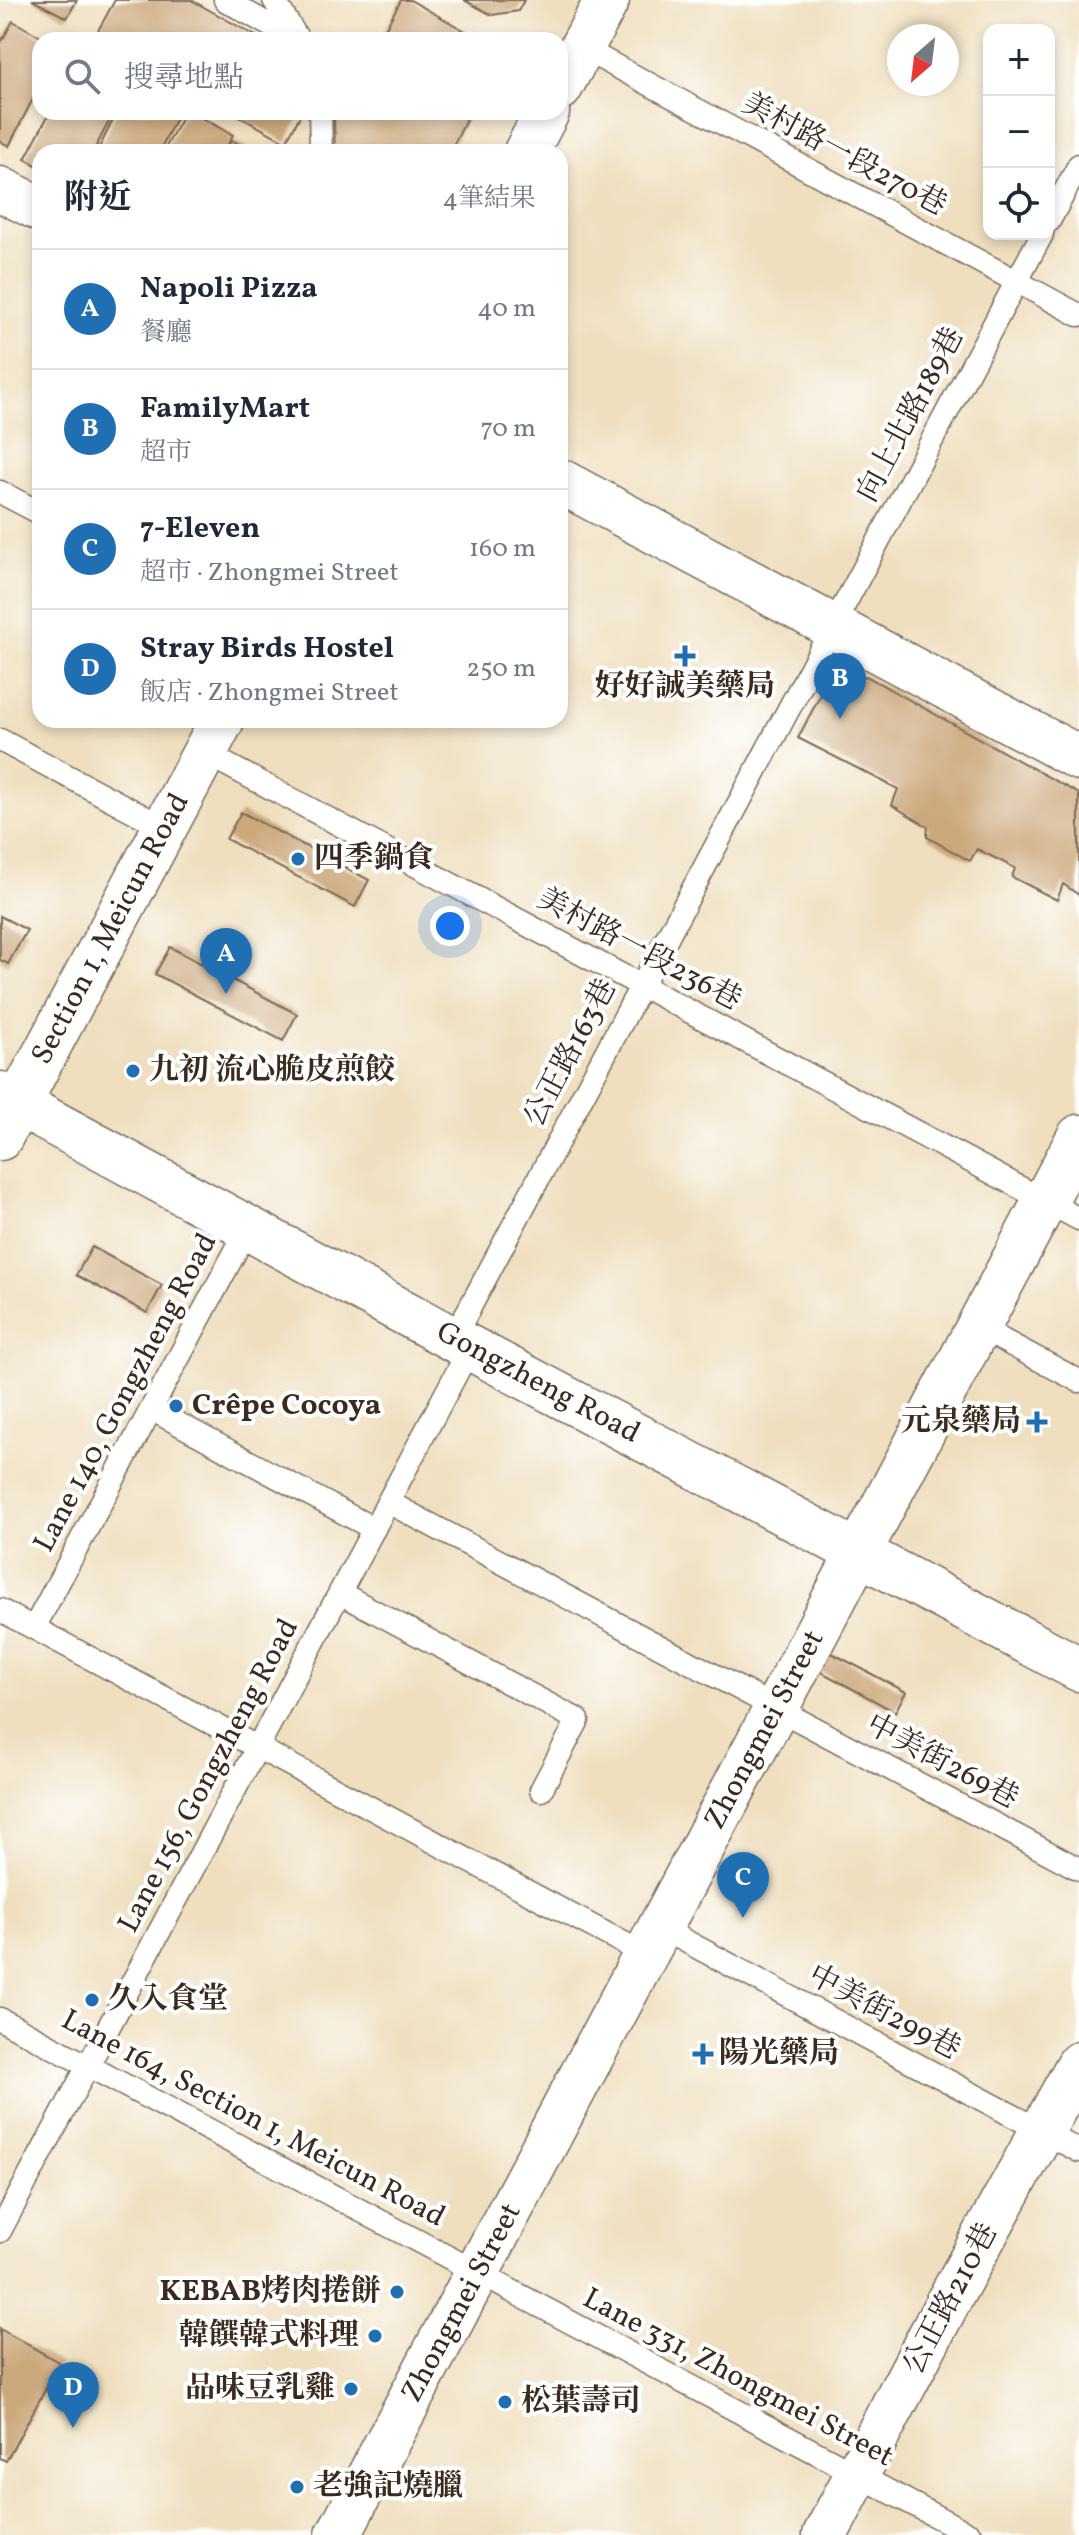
<!DOCTYPE html>
<html lang="zh-TW">
<meta charset="utf-8">
<style>
body{margin:0;font-family:Vollkorn,"Noto Serif TC",serif;background:#f6f6f7;color:#1f2937}
.controls{position:absolute;right:24px;top:24px;display:grid;overflow:hidden;border-radius:16px;box-shadow:0 4px 12px #0003}
.controls button{width:72px;height:72px;display:grid;place-items:center;padding:0;border:0;border-bottom:2px solid #e0e1e3;background:#fff;color:#1f2937;font:40px sans-serif}
.compass{position:absolute;left:887px;top:24px;width:72px;height:72px;border-radius:50%;background:#fff;box-shadow:0 4px 12px #0003;rotate:208deg}
.you{position:absolute;left:450px;top:926px;width:28px;height:28px;margin:-20px;border:6px solid #fff;border-radius:50%;background:#1a73e8;box-shadow:0 0 0 12px #1a73e833}
.badge{display:grid;place-items:center;width:52px;height:52px;border-radius:50%;background:#1f6fb2;color:#fff;font-size:26px;font-weight:700}
.pin{position:absolute;translate:-50% -66px;filter:drop-shadow(0 2px 4px #0008)}
.pin::after{content:'';position:absolute;top:42px;width:28px;height:24px;background:inherit;clip-path:polygon(0 0,100% 0,50% 100%)}
.list{margin:0;padding:0;list-style:none}
h2{display:flex;justify-content:space-between;align-items:center;height:104px;margin:0;padding:0 32px;font-size:34px}
h2 small{font-size:26px;font-weight:400;color:#747a83}
.list li{display:grid;grid-template-columns:52px 1fr auto;gap:24px;align-items:center;box-sizing:border-box;height:120px;padding:0 32px;border-top:2px solid #e0e1e3}
.list b{display:block;font-size:30px;white-space:nowrap}
.list p{margin:0;font-size:26px;white-space:nowrap;color:#747a83}
.list em{font-size:26px;font-style:normal;color:#747a83}
.icon{flex:none;width:44px;height:44px;fill:none;stroke:currentColor;stroke-width:2;stroke-linecap:round;stroke-linejoin:round}
.map{position:relative;flex:none;width:1079px;height:2535px;overflow:hidden}
.search{position:absolute;background:#fff;box-shadow:0 4px 12px #0003;left:32px;top:32px;width:536px;height:88px;display:flex;align-items:center;gap:20px;box-sizing:border-box;padding:0 28px;border-radius:24px;color:#747a83;font-size:30px}
.panel{position:absolute;background:#fff;box-shadow:0 4px 12px #0003;left:32px;top:144px;width:536px;height:584px;border-radius:24px}
.map>svg:first-child{display:block}
.building{fill:#cca97d}
.lines{fill:none;stroke-linecap:round;stroke-linejoin:round}
.service-casing{stroke:#7a6956;stroke-width:25}
.minor-casing{stroke:#7a6956;stroke-width:47}
.tertiary-casing{stroke:#7a6956;stroke-width:47}
.service{stroke:#fff;stroke-width:22}
.minor{stroke:#fff;stroke-width:44}
.tertiary{stroke:#fff;stroke-width:44}
.poi-dot{fill:#1f6fb2;stroke:#fff;stroke-width:3}
.labels{text-anchor:middle;dominant-baseline:central;stroke-width:8;stroke-linejoin:round;paint-order:stroke}
.street-label{font-size:30px;fill:#3b2a1e;stroke:#fff}
.poi-label{font-size:30px;font-weight:bold;fill:#3b2a1e;stroke:#fff;text-anchor:start}
</style>
<div class="map">
<svg width="1079" height="2535" viewBox="0 0 1079 2535">
<rect width="100%" height="100%" fill="#fff"/>
<filter id="ink" filterUnits="userSpaceOnUse"><feTurbulence type="fractalNoise" baseFrequency=".0125" numOctaves="2"/><feDisplacementMap in="SourceGraphic" scale="16" xChannelSelector="R" yChannelSelector="G"/><feConvolveMatrix kernelMatrix="1 2 1 2 8 2 1 2 1" color-interpolation-filters="sRGB"/></filter>
<filter id="wash" filterUnits="userSpaceOnUse"><feTurbulence type="fractalNoise" baseFrequency=".006" numOctaves="4" result="noise"/><feDisplacementMap in="SourceGraphic" scale="32" xChannelSelector="R" yChannelSelector="G"/><feGaussianBlur stdDeviation="1.8" result="paint"/><feColorMatrix in="noise" values="0 0 0 0 0 0 0 0 0 0 0 0 0 0 0 0 0 1.4 0 .05"/><feComposite in="paint" operator="in"/></filter>
<g filter="url(#wash)">
<rect width="100%" height="100%" fill="#efdfbf"/>
<g id="blocks">
<g class="building">
<path d="M32,0H77L67,18Z"/>
<path d="M115,0H191L263,40H103L95,36Z"/>
<path d="M401,0H410L481,40H379Z"/>
<path d="M464,0H524L518,11L492,15Z"/>
<path d="M13,21L46,40H40V85L9,146L0,141V44Z"/>
<path d="M50,112H114L93,152H40V167L25,159Z"/>
<path d="M117,112H179L159,152H97Z"/>
<path d="M185,112H191L233,135L224,152H163Z"/>
<path d="M231,112H302L286,142Z"/>
<path d="M339,112H470L450,152H335L334,120Z"/>
<path d="M231,140L254,152H225Z"/>
<path d="M866,676L1079,794V895L1063,884L1057,900L1012,877L1015,868L977,849L970,861L927,837L928,827L892,805L898,789L798,738L825,686Z"/>
<path d="M241,812L369,880L355,907L226,839Z"/>
<path d="M0,916L27,930L8,964L0,960Z"/>
<path d="M170,947L297,1014L283,1041L155,974Z"/>
<path d="M92,1247L162,1285L147,1313L76,1275Z"/>
<path d="M824,1649L906,1692L895,1712L814,1668Z"/>
<path d="M0,2329L60,2363L6,2461L0,2458Z"/>
</g>
</g>
</g>
<g filter="url(#ink)">
<use href="#blocks" fill-opacity="0" stroke="#7a6956" stroke-width="2"/>
<g class="lines">
<g class="service-casing">
<g id="service">
<path d="M225,0L296,40"/>
<path d="M274,0L298,39"/>
<path d="M582,48L1079,315"/>
<path d="M320,112L321,152"/>
<path d="M1049,221L1079,165"/>
<path d="M0,492L40,513"/>
<path d="M0,740L165,828"/>
<path d="M205,753L1079,1219"/>
<path d="M978,1327L1079,1381"/>
<path d="M453,1339L1042,234"/>
<path d="M151,1409L374,1529"/>
<path d="M388,1502L1079,1869"/>
<path d="M340,1593L578,1720L541,1790"/>
<path d="M0,1610L646,1955"/>
<path d="M34,1628L248,1228"/>
<path d="M661,1928L1079,2151"/>
<path d="M0,2019L971,2535"/>
<path d="M0,2231L470,1348"/>
</g>
</g>
<g class="minor-casing">
<g id="minor">
<path d="M0,189L40,209"/>
<path d="M560,481L1079,758"/>
<path d="M0,1094L453,1339L1079,1669"/>
<path d="M338,2535L1079,1137"/>
<path d="M825,2535L948,2302L1079,2064"/>
</g>
</g>
<g class="tertiary-casing">
<g id="tertiary">
<path d="M560,88L607,0"/>
<path d="M526,152L547,112"/>
<path d="M0,1138L222,720"/>
</g>
</g>
<use href="#service" class="service"/>
<use href="#minor" class="minor"/>
<use href="#tertiary" class="tertiary"/>
</g>
</g>
<g class="poi-dot">
<path d="M681 644h8v8h8v8h-8v8h-8v-8h-8v-8h8z"/>
<circle cx="298" cy="859" r="8"/>
<circle cx="133" cy="1071" r="8"/>
<circle cx="176" cy="1406" r="8"/>
<path d="M1033 1410h8v8h8v8h-8v8h-8v-8h-8v-8h8z"/>
<circle cx="92" cy="2000" r="8"/>
<path d="M699 2042h8v8h8v8h-8v8h-8v-8h-8v-8h8z"/>
<circle cx="397" cy="2292" r="8"/>
<circle cx="375" cy="2336" r="8"/>
<circle cx="351" cy="2389" r="8"/>
<circle cx="505" cy="2402" r="8"/>
<circle cx="297" cy="2487" r="8"/>
</g>
<g class="labels">
<g class="street-label">
<text transform="translate(844 155) rotate(28)">美村路一段270巷</text>
<text transform="translate(911 415) rotate(-62)">向上北路189巷</text>
<text transform="translate(111 929) rotate(-62)">Section 1, Meicun Road</text>
<text transform="translate(639 950) rotate(28)">美村路一段236巷</text>
<text transform="translate(571 1053) rotate(-62)">公正路163巷</text>
<text transform="translate(538 1383) rotate(28)">Gongzheng Road</text>
<text transform="translate(126 1393) rotate(-62)">Lane 140, Gongzheng Road</text>
<text transform="translate(765 1730) rotate(-62)">Zhongmei Street</text>
<text transform="translate(942 1762) rotate(28)">中美街269巷</text>
<text transform="translate(209 1776) rotate(-62)">Lane 156, Gongzheng Road</text>
<text transform="translate(884 2013) rotate(28)">中美街299巷</text>
<text transform="translate(253 2119) rotate(28)">Lane 164, Section 1, Meicun Road</text>
<text transform="translate(951 2299) rotate(-62)">公正路210巷</text>
<text transform="translate(462 2303) rotate(-62)">Zhongmei Street</text>
<text transform="translate(738 2378) rotate(28)">Lane 331, Zhongmei Street</text>
</g>
<g class="poi-label">
<text x="685" y="687" text-anchor="middle">好好誠美藥局</text>
<text x="314" y="859">四季鍋食</text>
<text x="149" y="1071">九初 流心脆皮煎餃</text>
<text x="192" y="1406">Crêpe Cocoya</text>
<text x="1021" y="1422" text-anchor="end">元泉藥局</text>
<text x="108" y="2000">久入食堂</text>
<text x="719" y="2054">陽光藥局</text>
<text x="381" y="2292" text-anchor="end">KEBAB烤肉捲餅</text>
<text x="359" y="2336" text-anchor="end">韓饌韓式料理</text>
<text x="335" y="2389" text-anchor="end">品味豆乳雞</text>
<text x="521" y="2402">松葉壽司</text>
<text x="313" y="2487">老強記燒臘</text>
</g>
</g>
</svg>
<div class="controls">
<button>+</button>
<button>−</button>
<button><svg class="icon" aria-label="locate" viewBox="0 0 24 24"><circle cx="12" cy="12" r="6"/><path d="M12 2v4M12 18v4M2 12h4M18 12h4"/></svg></button>
</div>
<svg class="compass" viewBox="-18 -18 36 36"><path d="M0-13l5 13h-10z" fill="#e53935"/><path d="M0 13l5-13h-10z" fill="#747a83"/></svg>
<div class="you"></div>
<div class="pin badge" style="left:226px;top:994px">A</div>
<div class="pin badge" style="left:840px;top:719px">B</div>
<div class="pin badge" style="left:743px;top:1918px">C</div>
<div class="pin badge" style="left:73px;top:2428px">D</div>
<div class="search"><svg class="icon" aria-label="search" viewBox="0 0 24 24"><circle cx="10" cy="10" r="6"/><path d="M15 15l6 6"/></svg>搜尋地點</div>
<section class="panel">
<h2>附近<small>4筆結果</small></h2>
<ul class="list">
<li><span class="badge">A</span><div><b>Napoli Pizza</b><p>餐廳</p></div><em>40 m</em></li>
<li><span class="badge">B</span><div><b>FamilyMart</b><p>超市</p></div><em>70 m</em></li>
<li><span class="badge">C</span><div><b>7-Eleven</b><p>超市 · Zhongmei Street</p></div><em>160 m</em></li>
<li><span class="badge">D</span><div><b>Stray Birds Hostel</b><p>飯店 · Zhongmei Street</p></div><em>250 m</em></li>
</ul>
</section>
</div>
